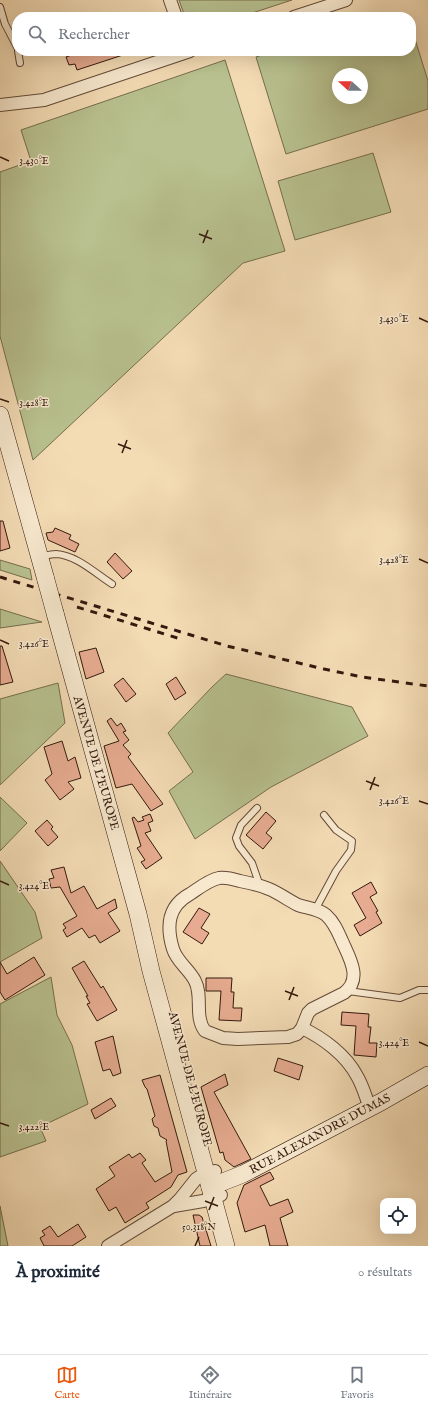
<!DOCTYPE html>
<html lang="fr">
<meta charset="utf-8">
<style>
body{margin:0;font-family:"IM FELL English",serif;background:#f6f6f7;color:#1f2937}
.controls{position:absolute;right:12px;bottom:12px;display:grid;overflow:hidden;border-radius:8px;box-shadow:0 4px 16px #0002}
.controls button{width:36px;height:36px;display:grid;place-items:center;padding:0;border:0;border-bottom:1px solid #e0e1e3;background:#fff;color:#1f2937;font:20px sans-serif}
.compass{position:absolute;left:332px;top:68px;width:36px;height:36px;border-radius:50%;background:#fff;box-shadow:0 4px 16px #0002;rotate:291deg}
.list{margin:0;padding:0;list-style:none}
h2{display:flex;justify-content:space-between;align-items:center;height:52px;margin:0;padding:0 16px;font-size:17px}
h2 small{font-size:13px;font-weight:400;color:#747a83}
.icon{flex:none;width:22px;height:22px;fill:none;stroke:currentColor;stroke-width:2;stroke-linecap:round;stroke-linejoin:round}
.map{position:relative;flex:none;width:428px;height:1246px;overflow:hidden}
.search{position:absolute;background:#fff;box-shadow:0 4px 16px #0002;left:12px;right:12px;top:12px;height:44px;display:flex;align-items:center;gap:10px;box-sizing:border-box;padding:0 14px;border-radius:16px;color:#747a83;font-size:15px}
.sheet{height:108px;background:#fff}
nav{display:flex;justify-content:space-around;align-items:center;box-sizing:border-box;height:56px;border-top:1px solid #e0e1e3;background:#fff;font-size:11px;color:#747a83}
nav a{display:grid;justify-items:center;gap:2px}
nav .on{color:#ea580c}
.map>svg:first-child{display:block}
.green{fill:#b8c18f;stroke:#766d4e;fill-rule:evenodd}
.building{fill:#e6ab90;stroke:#35190d}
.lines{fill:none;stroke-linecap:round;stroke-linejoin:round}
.lane-casing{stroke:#644a37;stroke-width:8}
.street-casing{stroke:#644a37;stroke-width:14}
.secondary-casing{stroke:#35190d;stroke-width:18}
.lane{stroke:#f7e8ce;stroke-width:6}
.street{stroke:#f7e8ce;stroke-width:12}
.secondary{stroke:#f7e8ce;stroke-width:17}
.rail{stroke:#35190d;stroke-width:3;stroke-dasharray:7 7;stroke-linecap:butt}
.secondary-bridge-casing{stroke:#35190d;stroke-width:18;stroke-linecap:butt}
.secondary-bridge{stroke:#f7e8ce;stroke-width:17}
.ticks{fill:none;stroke:#35190d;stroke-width:1.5}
.labels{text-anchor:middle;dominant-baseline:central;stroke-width:3;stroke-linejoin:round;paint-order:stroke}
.street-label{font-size:12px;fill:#35190d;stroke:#f7e8ce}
.ticks-label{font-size:10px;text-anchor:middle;fill:#35190d;stroke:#f7e8ce;stroke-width:3;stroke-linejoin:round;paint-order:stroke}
</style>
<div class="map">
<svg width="428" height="1246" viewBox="0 0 428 1246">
<rect width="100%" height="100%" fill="#f3dbb4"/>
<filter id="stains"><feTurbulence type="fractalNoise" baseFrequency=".005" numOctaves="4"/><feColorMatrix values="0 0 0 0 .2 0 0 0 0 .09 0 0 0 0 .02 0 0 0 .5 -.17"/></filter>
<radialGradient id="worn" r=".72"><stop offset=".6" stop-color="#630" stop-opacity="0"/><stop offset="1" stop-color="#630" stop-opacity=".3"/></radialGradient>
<g class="green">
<path d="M179,0H292L240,17H185Z"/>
<path d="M411,26L428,81V109L286,154L256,57L274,51H411ZM338,74H362V98H338Z"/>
<path d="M225,60L285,251L243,263L33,460L0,336V172L31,161L21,130Z"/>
<path d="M373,153L391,212L295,240L278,181Z"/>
<path d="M0,560L30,569L32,580L0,570Z"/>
<path d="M0,609L42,622L0,628Z"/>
<path d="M226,674L352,707L368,736L271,787L195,839L169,791L193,772L168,733L212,687Z"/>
<path d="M58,683L65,723L0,785V699Z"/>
<path d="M0,797L27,823L0,851Z"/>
<path d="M0,861L35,912L42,938L0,962Z"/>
<path d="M51,977L57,1015L72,1045L88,1104L40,1127L46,1141L0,1157V1004Z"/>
<path d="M0,1206L8,1246H0Z"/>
</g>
<g class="building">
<path d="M83,51H129V53L77,70L75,64L69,65L66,57Z"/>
<path d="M0,521H3L10,548L0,551Z"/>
<path d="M55,528L71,535L69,539L79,544L75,552L48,540L46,533L53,532Z"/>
<path d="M115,553L132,571L123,579L107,562Z"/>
<path d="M0,646H2L13,682L0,685Z"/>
<path d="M96,648L104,672L86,679L79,652Z"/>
<path d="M176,677L186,693L175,700L166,684Z"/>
<path d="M123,678L136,694L126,702L114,685Z"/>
<path d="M111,718L117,726L121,723L126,731L123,732L129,740L123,745L131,754L128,757L163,804L151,811L132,784L116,788L104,746L119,741L107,721Z"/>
<path d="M62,741L68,761L75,757L81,778L68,782L74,789L60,800L45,780L52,774L44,747Z"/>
<path d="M266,812L276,821L266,833L272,838L263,849L246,835Z"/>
<path d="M150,814L153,821L148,823L151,831L145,833L162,858L146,869L141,862L145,860L137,848L141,846L132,818L134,817L138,822L144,820L142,817Z"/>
<path d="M47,820L53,827L51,829L58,837L48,846L35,831Z"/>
<path d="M64,867L71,893L84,886L97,909L115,899L117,908L108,913L120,931L100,943L95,935L89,938L82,928L67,937L63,930L66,928L63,924L77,916L60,887L51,888L49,879L54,878L51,870Z"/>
<path d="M371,882L377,893L370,897L378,911L376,912L382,923L360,936L354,925L366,918L352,893Z"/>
<path d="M199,908L210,914L201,928L209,933L202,944L183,932Z"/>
<path d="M34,957L45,975L5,1000L0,992V962L7,974Z"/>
<path d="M84,961L101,988L103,986L117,1010L97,1021L87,1004L90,1003L86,996H88L72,968Z"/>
<path d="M206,978H232L231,992H234L233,1008H242L241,1021L219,1020L221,991H206Z"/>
<path d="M342,1012L369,1014L368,1027H371L369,1043H377L376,1057L354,1055L356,1026L341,1025Z"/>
<path d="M113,1036L121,1073L113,1076L110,1069L103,1071L95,1042Z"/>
<path d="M278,1058L303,1066L299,1080L274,1071Z"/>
<path d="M225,1074L228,1085L214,1092L251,1159L234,1167L225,1160L223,1152L220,1153L201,1087Z"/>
<path d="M160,1075L187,1172L178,1175L171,1187L146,1203L149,1208L125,1223L116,1207L109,1211L96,1189L115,1176L109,1167L129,1154L132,1158L140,1153L146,1160L142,1163L155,1182L172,1172L166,1141L167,1140L160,1136L158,1128L154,1126L152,1119L155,1116L147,1089L145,1087L142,1080Z"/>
<path d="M111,1098L116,1106L95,1119L91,1110Z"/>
<path d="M270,1172L274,1179L260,1186L270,1206L288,1199L293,1212L280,1218L288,1246H270L265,1225L245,1232L237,1203L244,1185Z"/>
<path d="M193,1215H199L202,1217L211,1246H200Z"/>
<path d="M78,1224L86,1237L72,1246H44L40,1238L45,1235L42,1231L50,1226L58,1237Z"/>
</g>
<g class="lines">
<g class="lane-casing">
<g id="lane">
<path d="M0,7L5,24L17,47"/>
<path d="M18,51L20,63"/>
<path d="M40,557C45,556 50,554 56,554C76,555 95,573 112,584"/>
<path d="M257,808L241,825L236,838L239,846L252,863L260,886"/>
<path d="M315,910L336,871L351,850L352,841L336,830L324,815"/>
<path d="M348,991L400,998L419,990H428"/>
</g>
</g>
<g class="street-casing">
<g id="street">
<path d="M170,0L176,17"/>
<path d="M294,17L346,0"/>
<path d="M0,105L44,100L190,51"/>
<path d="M302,1028L308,1013L312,1009L344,993C363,979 349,957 342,941C338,932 334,922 326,915C319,909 307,908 298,905C288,900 279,893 269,889C260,885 250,883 240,881C233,879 226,877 219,878C209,880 199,888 190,894C168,906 166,926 173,949C177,962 189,969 195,981C203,996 194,1017 205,1031L223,1038L238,1039L288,1037L297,1034L302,1028C323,1038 346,1055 357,1076C363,1086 366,1098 370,1108"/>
<path d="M174,1206L203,1201L221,1195"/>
<path d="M108,1246L173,1206L180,1199L196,1179L202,1175L215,1171"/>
</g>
</g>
<g class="secondary-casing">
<g id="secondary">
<path d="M0,415L46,580"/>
<path d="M55,613L138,914L151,971L226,1246"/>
<path d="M210,1187L243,1174L381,1102L428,1075"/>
</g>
</g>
<use href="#lane" class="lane"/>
<use href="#street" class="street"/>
<use href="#secondary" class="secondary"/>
<g class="rail">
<path d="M0,577L227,646L324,669L362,677L428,686"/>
<path d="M77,607L184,640"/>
</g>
<g class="secondary-bridge-casing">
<path id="secondary-bridge" d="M46,580L55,613"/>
</g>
<use href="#secondary-bridge" class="secondary-bridge"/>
</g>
<path class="ticks" d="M0,157L9,161M199,234L212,239M203,243L208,230M419,318L428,322M0,399L9,402M118,444L131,449M122,453L127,440M419,559L428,563M0,640L9,644M366,781L379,786M370,790L375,777M419,801L428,804M0,881L9,885M285,991L298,996M289,1000L294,987M419,1042L428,1046M0,1123L9,1126M205,1201L218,1206M209,1210L214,1197M195,1246L199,1237"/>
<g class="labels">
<g class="street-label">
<text transform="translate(96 763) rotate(74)">AVENUE DE L'EUROPE</text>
<text transform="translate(190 1079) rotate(75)">AVENUE DE L'EUROPE</text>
<text transform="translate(320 1134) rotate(-28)">RUE ALEXANDRE DUMAS</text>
</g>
</g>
<g class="ticks-label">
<text x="34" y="164">3.430°E</text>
<text x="394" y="322">3.430°E</text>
<text x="34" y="406">3.428°E</text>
<text x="394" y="563">3.428°E</text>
<text x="34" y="647">3.426°E</text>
<text x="394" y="804">3.426°E</text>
<text x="34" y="889">3.424°E</text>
<text x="394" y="1046">3.424°E</text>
<text x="34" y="1130">3.422°E</text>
<text x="199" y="1230">50.318°N</text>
</g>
<rect width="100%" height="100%" filter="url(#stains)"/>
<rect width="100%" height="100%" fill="url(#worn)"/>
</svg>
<div class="controls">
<button><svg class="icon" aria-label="locate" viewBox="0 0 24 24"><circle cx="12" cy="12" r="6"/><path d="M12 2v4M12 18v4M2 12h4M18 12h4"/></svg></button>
</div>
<svg class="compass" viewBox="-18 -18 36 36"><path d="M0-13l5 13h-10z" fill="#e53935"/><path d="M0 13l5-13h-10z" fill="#747a83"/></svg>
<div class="search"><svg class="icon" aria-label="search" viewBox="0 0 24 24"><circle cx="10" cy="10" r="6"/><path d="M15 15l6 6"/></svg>Rechercher</div>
</div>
<section class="sheet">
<h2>À proximité<small>0 résultats</small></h2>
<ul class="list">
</ul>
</section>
<nav>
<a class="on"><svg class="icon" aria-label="map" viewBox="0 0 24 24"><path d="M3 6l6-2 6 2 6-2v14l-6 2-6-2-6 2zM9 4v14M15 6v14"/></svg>Carte</a>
<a><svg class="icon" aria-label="directions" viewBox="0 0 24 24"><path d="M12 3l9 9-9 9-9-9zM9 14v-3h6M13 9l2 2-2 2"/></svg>Itinéraire</a>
<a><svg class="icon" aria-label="saved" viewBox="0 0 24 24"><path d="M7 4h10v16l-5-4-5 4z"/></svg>Favoris</a>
</nav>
